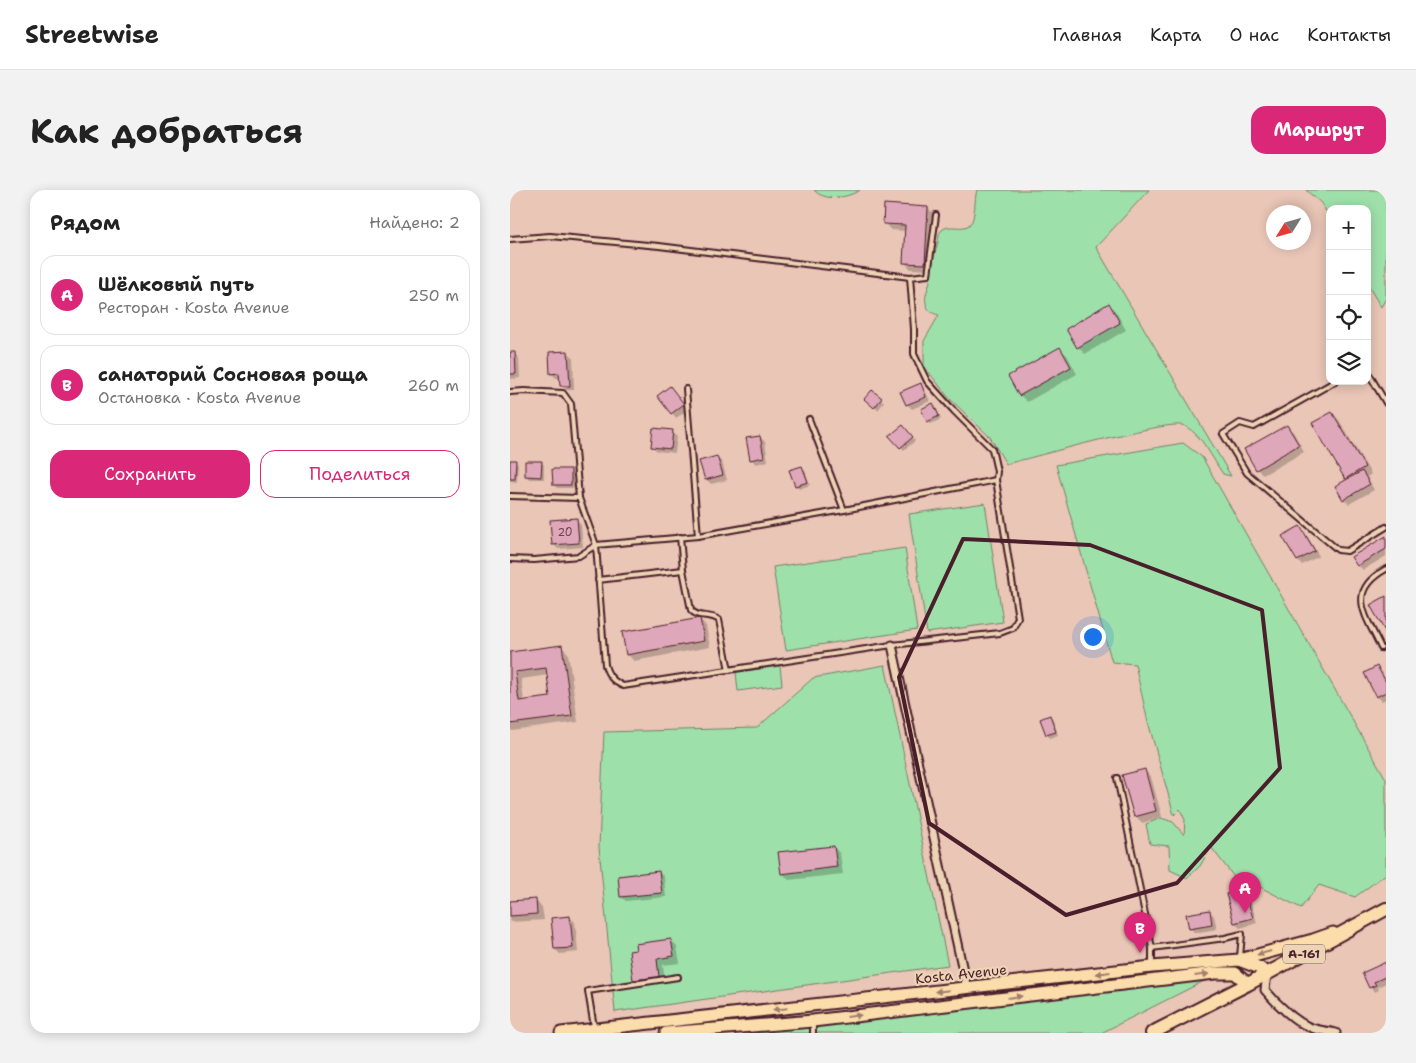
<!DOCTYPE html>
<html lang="ru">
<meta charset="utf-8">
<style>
body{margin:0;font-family:"Shantell Sans",sans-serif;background:#f2f2f2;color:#222}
.controls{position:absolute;right:15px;top:15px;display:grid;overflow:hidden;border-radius:10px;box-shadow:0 2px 12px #0003}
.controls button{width:45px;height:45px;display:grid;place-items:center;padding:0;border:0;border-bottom:1px solid #e0e0e0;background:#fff;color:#222;font:25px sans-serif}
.compass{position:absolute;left:756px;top:15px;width:45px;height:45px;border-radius:50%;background:#fff;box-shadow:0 2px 12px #0003;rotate:233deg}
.you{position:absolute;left:582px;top:446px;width:18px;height:18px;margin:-12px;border:4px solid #fff;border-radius:50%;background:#1a73e8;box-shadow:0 0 0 8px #1a73e833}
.badge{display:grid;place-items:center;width:32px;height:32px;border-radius:50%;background:#db2777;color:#fff;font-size:16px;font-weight:700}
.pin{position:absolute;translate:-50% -41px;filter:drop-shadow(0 1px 2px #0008)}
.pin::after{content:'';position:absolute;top:26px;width:18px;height:15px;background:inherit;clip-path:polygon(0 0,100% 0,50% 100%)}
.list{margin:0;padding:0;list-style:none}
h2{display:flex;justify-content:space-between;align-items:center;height:65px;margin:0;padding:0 20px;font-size:21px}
h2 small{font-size:16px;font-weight:400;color:#767676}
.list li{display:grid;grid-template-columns:32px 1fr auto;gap:15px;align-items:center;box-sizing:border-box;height:80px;margin:0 10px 10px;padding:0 10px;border:1px solid #e0e0e0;border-radius:15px}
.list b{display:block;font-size:19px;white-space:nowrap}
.list p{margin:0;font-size:16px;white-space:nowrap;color:#767676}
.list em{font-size:16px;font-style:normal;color:#767676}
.actions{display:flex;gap:10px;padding:15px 20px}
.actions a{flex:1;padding:11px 0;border:1px solid #db2777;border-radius:15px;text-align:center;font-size:18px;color:#db2777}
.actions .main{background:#db2777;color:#fff}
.icon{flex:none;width:28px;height:28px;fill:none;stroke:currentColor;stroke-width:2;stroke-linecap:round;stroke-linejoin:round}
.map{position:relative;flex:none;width:876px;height:843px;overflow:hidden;border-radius:15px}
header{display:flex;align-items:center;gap:30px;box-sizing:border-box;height:70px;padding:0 25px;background:#fff;border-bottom:1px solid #e0e0e0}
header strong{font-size:24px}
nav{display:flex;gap:28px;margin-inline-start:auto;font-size:18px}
.intro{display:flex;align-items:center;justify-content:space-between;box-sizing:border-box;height:120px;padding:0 30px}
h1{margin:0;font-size:35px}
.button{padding:12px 22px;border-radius:15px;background:#db2777;color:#fff;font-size:18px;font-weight:700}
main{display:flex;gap:30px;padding:0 30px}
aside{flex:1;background:#fff;border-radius:15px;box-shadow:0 2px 12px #0003}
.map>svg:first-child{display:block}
.green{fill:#9ee0aa;stroke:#74806a}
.shadow{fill:#0003;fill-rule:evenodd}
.building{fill:#dfa7ba;stroke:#4a1f2b;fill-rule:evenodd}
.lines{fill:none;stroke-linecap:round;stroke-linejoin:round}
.lane-casing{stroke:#4a1f2b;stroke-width:8}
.street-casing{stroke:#4a1f2b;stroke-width:11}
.primary-casing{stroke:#4a1f2b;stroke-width:15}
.highway-casing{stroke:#4a1f2b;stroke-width:16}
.lane{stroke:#edd4b5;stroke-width:4}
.street{stroke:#edd4b5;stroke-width:7}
.primary{stroke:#fbddab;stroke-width:11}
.highway{stroke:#fbddab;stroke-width:12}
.oneway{fill:#a27e6b}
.marked{fill:none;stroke:#4a1f2b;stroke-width:4;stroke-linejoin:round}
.labels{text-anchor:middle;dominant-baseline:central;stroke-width:4.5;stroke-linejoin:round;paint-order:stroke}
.number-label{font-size:11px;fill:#6f414f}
.shield{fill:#edd4b5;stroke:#7b5554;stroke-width:1}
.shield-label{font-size:12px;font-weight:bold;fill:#4a1f2b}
.street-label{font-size:14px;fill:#4a1f2b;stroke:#edd4b5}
</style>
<header>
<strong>Streetwise</strong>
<nav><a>Главная</a><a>Карта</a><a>О нас</a><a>Контакты</a></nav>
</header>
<div class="intro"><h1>Как добраться</h1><a class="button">Маршрут</a></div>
<main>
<aside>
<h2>Рядом<small>Найдено: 2</small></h2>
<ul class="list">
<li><span class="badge">A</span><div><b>Шёлковый путь</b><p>Ресторан · Kosta Avenue</p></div><em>250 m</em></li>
<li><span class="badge">B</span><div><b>санаторий Сосновая роща</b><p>Остановка · Kosta Avenue</p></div><em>260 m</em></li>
</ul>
<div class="actions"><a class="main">Сохранить</a><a>Поделиться</a></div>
</aside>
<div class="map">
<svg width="876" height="843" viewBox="0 0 876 843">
<rect width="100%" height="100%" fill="#e9c6b6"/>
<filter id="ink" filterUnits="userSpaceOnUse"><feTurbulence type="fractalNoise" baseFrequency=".02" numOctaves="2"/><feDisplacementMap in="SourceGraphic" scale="10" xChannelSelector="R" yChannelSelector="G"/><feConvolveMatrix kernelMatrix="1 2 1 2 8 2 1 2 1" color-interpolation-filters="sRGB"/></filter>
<g filter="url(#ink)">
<g class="green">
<path d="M304,0H350C337,8 315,12 304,0Z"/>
<path d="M467,0H639L586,57L721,286L713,284C702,268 693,246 675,236C661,228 521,268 496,274L480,247L439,208L414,176V151L429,125C423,124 417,120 416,113C414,106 419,97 420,91C422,83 422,75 424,67C425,62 427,57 428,52C429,49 428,44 431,41C438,32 453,42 460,34C466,28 464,9 467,0Z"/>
<path d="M796,0H876V108L871,117L857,94V19H820V28L811,13Z"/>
<path d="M673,253L692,267L876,589V684L845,707L809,695L791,718L750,697L724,687L701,657L690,676L677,688L660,680L659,656L640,654L636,634L651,628L663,632L674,645L675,630L670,619L664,625L637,528L625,474L602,472L546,275Z"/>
<path d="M475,313L493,432L417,443L399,324Z"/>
<path d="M395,358L407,440L276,460L263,377Z"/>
<path d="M375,475L438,775L105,822L89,657L94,542L247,538L303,488Z"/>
<path d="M270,476L272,495L228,501L226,482Z"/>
<path d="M708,784L591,843H206Z"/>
</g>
<g class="shadow">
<path d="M418,18L424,24L421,80L401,79L394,72L396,41L381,40L374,33Z"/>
<path d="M599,115L606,122L616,140L575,164L568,157L558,139Z"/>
<path d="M550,159L557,165L567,184L517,212L510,205Z"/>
<path d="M58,162L63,167L64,200H56L51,195V188H46L41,183Z"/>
<path d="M0,163H4L9,168L10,188L0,189Z"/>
<path d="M411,195L415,200L420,211L402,219L397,214Z"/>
<path d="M362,202L374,212L368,220L359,212Z"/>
<path d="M165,203L178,220L166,228L149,206Z"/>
<path d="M423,215L426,217L431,229L421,234L418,231Z"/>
<path d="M822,223L829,230L861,284L857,287L864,300L839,314L834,309L838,290L836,288Z"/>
<path d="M777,236L784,243L794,262L753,285L747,279Z"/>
<path d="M396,239L405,251L394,260L391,257Z"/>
<path d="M162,242L167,246L165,263L147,261L142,256Z"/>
<path d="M250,247L255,252L258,271L246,274L241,269Z"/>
<path d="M207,268L212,272L217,290L201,294L196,289Z"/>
<path d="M0,271H5L8,274L7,292L0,291Z"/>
<path d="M31,272L34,275V289H19L16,286Z"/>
<path d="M292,277L295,280L300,295L289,299L286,296L281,281Z"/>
<path d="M60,280L63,283L64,298H47L44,295Z"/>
<path d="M67,330L71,335L73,357L48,359L43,354Z"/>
<path d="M790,337L795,342L809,366L792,375L788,371L774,347Z"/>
<path d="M876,348V366L853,380L848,375Z"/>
<path d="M190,429L196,436L200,457L124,471L117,464Z"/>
<path d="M51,456L58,463L68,532L2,541L0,539V463ZM38,485L41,508L14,511L11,489Z"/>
<path d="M867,477L872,482L876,490V509L872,511L867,506Z"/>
<path d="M540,526L543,529L548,545L540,548L537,545L532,529Z"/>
<path d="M634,580L641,587L652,627L632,633L625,626Z"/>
<path d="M324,657L330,664L333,684L279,690L272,683Z"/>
<path d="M149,682L154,687L156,707L116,711L111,707Z"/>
<path d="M734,700L739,705L747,733L730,738L725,733L717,705Z"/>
<path d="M26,711L32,717L34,730L0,732V713Z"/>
<path d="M699,721L704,726L707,739L685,743L680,738Z"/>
<path d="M60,728L65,732L68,762L50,764L45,759Z"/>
<path d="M161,750L167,757L170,773L153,775L155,793L131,796L125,790Z"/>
<path d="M876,774V793L868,797L869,800L865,802L860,797Z"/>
</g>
<g class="building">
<path d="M374,14L418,17L415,74L393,73L395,35L373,34Z"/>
<path d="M599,113L610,133L567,158L556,139Z"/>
<path d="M550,157L561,177L509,206L498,186Z"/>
<path d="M58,161L60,196H50L49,183L40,184L39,162Z"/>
<path d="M0,162H5L6,184H0Z"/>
<path d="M411,193L416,207L396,215L390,202Z"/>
<path d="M160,196L174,214L161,224L147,206Z"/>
<path d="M362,200L372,208L364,218L354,209Z"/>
<path d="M423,213L429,226L417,232L411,219Z"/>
<path d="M822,222L855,277L835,289L802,233Z"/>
<path d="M393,235L403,247L390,258L379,246Z"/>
<path d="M777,235L789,255L746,280L734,259Z"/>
<path d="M143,238L163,240L161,259L141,257Z"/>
<path d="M250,246L254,267L240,270L236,248Z"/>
<path d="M207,266L213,285L195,290L189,271Z"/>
<path d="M0,270H6L5,289H0Z"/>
<path d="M15,271H32L31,287L15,286Z"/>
<path d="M292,276L298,292L285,296L279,280Z"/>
<path d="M42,279H61V295H43Z"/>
<path d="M852,281L860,294L833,310L825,296Z"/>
<path d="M67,328L69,353L42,355L40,330Z"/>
<path d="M790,336L805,361L787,371L772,346Z"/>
<path d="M876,346V359L847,376L841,367Z"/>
<path d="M876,406V443L860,415Z"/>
<path d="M190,428L194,451L116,465L112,442Z"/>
<path d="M52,455L62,526L0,534V462ZM36,478L40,507L9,511L5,482Z"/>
<path d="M867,476L876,492V502L866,507L854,483Z"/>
<path d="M540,525L546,542L536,545L530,529Z"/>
<path d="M635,579L646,621L624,627L612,585Z"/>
<path d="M324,656L327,677L271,684L268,662Z"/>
<path d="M149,681L152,703L110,707L108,686Z"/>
<path d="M734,699L743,728L724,733L716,704Z"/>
<path d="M26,709L27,724L0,726V711Z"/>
<path d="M700,720L702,735L679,739L676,724Z"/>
<path d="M60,726L63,758L44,759L41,728Z"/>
<path d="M161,749L164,766L147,769L149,787L123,790L119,761L126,760L125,754Z"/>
<path d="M876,772V790L875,787L864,792L866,795L859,798L852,783Z"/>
</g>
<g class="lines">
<g class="lane-casing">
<g id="lane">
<path d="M426,25L418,85L400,87L404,139V164L417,191L444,221L482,259L487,281L486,290"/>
<path d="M0,49L40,46L149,56L400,87"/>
<path d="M857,183L859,184L876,213"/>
<path d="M826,191L744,237L730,233L713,244L737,283L828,360L837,361L876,337"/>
<path d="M0,202L14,201L53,203L61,214L69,308L86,355L95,475C98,486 103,491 113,496L382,455L490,443L503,438L508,428L486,290L334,320L188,346"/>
<path d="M299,229L334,320"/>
<path d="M0,306L69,308"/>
<path d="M170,347L173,380L181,420C188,429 200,423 209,430L219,480"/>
<path d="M0,369L24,370L69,366L86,355L188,346L176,199"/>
<path d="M88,390L173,380"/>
<path d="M871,458C856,425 835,402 876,379"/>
<path d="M607,588L642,758V775"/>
<path d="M642,758L715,748L732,744L730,767"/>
<path d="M303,833V843"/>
<path d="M84,837L78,801L168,787"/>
</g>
</g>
<g class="street-casing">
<g id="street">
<path d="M382,455L457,799"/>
<path d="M757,784L755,800C766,813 786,833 802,838C810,841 818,841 826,843"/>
</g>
</g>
<g class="primary-casing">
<g id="primary">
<path d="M729,770L750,778L757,784"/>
<path d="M51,843L642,777L729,770L803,750L823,743"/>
<path d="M156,843L303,831L705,783H725L738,794"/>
</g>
</g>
<g class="highway-casing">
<path id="highway" d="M642,843L738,794L876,719"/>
</g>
<use href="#lane" class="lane"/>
<use href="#street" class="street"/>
<use href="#primary" class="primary"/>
<use href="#highway" class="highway"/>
</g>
<defs><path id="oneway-solid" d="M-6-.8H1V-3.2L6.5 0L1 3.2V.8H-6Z" transform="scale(1.25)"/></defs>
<g class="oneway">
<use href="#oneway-solid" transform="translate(754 763) rotate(165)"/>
<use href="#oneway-solid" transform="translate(593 783) rotate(173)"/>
<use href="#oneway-solid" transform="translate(692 785) rotate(-8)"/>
<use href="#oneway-solid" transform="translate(432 801) rotate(174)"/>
<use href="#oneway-solid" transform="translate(505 807) rotate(-7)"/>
<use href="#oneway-solid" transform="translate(270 819) rotate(174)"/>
<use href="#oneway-solid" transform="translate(344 826) rotate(-7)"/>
</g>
</g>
<path class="marked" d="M453,349L580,355L752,420L770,578L667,693L556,725L419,633L389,487Z"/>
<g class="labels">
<g class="number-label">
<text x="55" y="342">20</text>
</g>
<rect class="shield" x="773" y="754.5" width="42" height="19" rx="4"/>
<g class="shield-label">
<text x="794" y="764">А-161</text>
</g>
<g class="street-label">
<text transform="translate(451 784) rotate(-6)">Kosta Avenue</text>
</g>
</g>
</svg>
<div class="controls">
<button>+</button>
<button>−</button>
<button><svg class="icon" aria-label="locate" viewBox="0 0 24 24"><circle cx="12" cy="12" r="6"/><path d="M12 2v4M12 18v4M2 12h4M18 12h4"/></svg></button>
<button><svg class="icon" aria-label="layers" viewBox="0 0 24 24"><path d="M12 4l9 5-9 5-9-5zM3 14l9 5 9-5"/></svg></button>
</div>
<svg class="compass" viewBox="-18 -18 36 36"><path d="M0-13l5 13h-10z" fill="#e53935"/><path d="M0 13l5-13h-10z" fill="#767676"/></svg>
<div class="you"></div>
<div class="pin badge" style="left:735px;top:723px">A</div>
<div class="pin badge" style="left:630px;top:763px">B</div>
</div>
</main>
